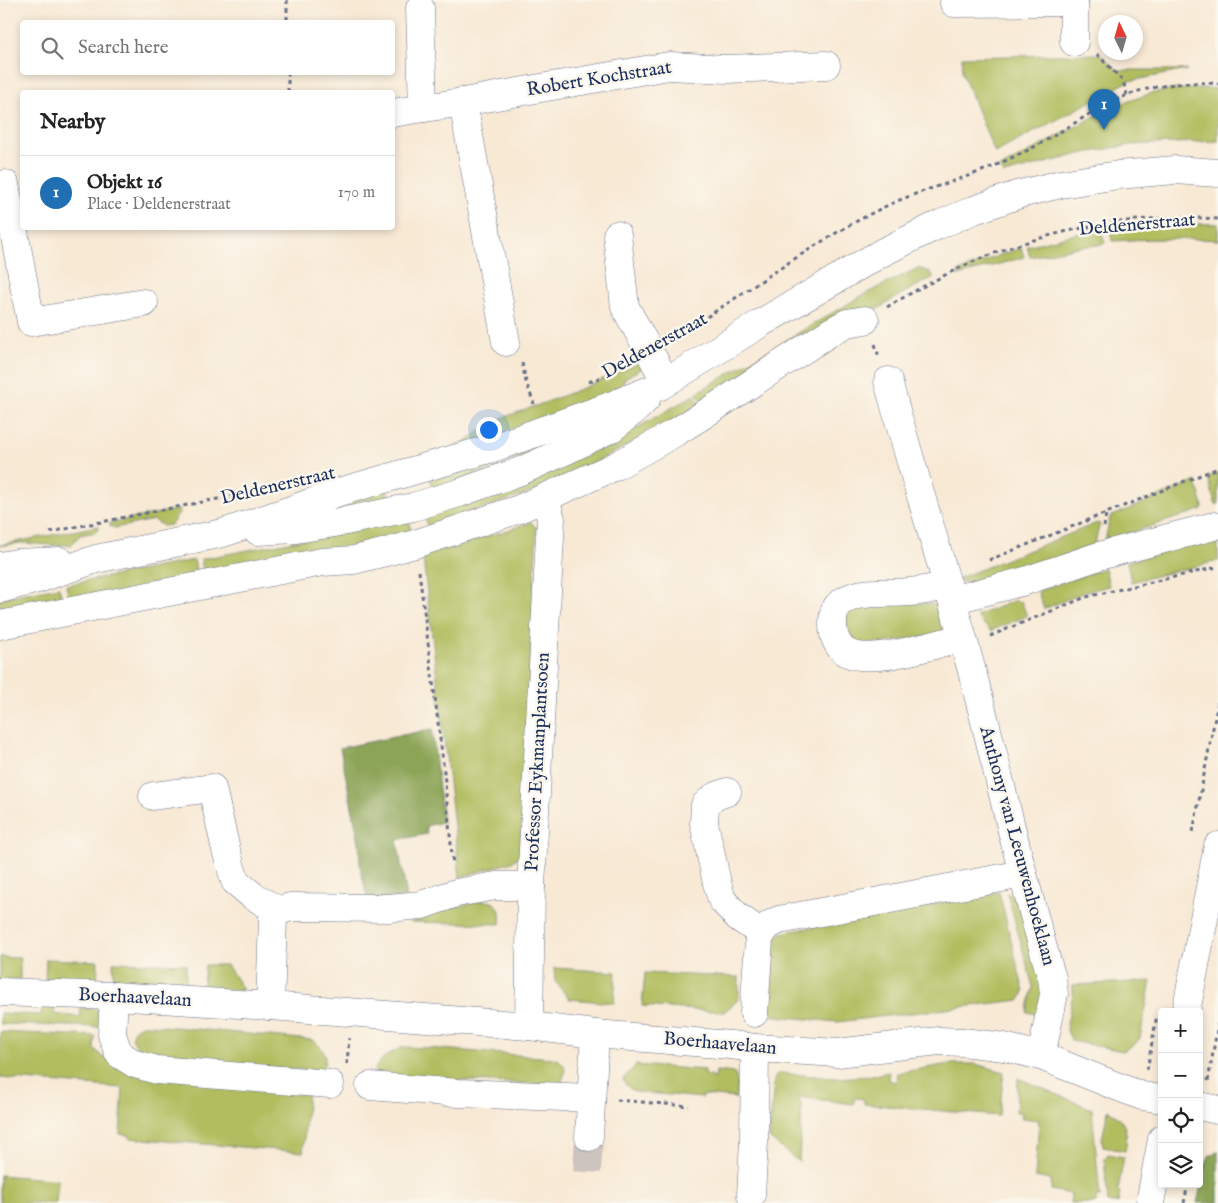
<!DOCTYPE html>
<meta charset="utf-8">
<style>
body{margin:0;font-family:"IM FELL English",serif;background:#f2f2f2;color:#222}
.controls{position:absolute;right:15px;bottom:15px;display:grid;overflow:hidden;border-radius:5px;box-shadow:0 2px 8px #0003}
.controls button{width:45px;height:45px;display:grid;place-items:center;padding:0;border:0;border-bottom:1px solid #e0e0e0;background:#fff;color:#222;font:25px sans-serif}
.compass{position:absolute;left:1098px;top:15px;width:45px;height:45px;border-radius:50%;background:#fff;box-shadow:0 2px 8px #0003;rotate:355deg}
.you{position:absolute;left:488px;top:429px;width:18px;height:18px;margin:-12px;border:4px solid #fff;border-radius:50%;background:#1a73e8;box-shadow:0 0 0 8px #1a73e833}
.badge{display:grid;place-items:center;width:32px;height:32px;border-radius:50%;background:#1f6fb2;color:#fff;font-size:16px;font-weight:700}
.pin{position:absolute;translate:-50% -41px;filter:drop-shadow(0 1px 2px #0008)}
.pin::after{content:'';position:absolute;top:26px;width:18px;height:15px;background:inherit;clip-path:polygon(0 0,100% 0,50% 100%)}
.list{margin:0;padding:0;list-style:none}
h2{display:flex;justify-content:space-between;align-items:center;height:65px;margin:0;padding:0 20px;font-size:21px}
h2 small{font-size:16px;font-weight:400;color:#767676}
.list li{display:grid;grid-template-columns:32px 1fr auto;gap:15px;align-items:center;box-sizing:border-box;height:75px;padding:0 20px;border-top:1px solid #e0e0e0}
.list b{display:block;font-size:19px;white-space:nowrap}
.list p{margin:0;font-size:16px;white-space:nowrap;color:#767676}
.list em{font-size:16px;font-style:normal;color:#767676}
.icon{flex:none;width:28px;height:28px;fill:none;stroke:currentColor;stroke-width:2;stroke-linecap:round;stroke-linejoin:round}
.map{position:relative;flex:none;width:1218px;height:1203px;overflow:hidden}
.search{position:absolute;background:#fff;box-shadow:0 2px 8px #0003;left:20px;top:20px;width:375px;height:55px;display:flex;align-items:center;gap:12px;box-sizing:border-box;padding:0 18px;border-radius:5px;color:#767676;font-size:19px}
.panel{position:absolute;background:#fff;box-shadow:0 2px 8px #0003;left:20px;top:90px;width:375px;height:140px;border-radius:5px}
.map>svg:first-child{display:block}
.green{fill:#b1bd5f;stroke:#66765e}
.forest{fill:#8ca456;stroke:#546a5a}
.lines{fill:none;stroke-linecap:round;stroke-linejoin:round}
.minor-tunnel{stroke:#ccc4bd;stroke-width:28;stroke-dasharray:28 14;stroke-linecap:butt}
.minor-casing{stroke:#687088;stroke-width:29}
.major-casing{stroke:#687088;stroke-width:29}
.path{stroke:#687088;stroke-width:3;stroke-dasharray:4 4;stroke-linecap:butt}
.minor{stroke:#fff;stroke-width:28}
.major{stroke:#fff;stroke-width:28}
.labels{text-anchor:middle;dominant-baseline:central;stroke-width:5;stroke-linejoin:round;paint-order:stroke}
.street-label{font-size:19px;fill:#1b2f5e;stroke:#fbf7ec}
</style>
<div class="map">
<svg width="1218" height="1203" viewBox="0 0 1218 1203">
<rect width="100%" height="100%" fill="#fbf7ec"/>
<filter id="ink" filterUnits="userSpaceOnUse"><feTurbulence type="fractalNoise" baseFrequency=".02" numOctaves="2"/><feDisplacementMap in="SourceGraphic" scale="10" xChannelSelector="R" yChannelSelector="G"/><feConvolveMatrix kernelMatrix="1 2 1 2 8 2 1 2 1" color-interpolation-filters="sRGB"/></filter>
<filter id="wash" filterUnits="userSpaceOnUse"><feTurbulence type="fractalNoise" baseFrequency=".0096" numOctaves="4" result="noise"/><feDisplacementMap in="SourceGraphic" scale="20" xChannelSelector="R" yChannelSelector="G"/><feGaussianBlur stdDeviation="1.12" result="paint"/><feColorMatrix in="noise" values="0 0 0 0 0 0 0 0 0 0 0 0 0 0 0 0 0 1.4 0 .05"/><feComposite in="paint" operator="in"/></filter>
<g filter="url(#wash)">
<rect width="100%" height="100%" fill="#f8e9d5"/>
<g class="green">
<path d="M1100,54L1118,70H1187L1129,81L995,153L962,73V57Z"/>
<path d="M1206,88L1218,89V141L1131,145L1084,153L1004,174L1000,168L1106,110L1129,101L1152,93L1176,89Z"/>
<path d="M1156,223L1218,224V240C1182,238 1147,239 1112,241L1110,227Z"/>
<path d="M1100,230L1105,243L1097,245L1078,247L1030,257L1027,246L1084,232Z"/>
<path d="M1021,248L1024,257C1002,264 980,268 959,276L958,275V272L1000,255Z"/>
<path d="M918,268L930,272L934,277L900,295L870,314L703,403L696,393L863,295Z"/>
<path d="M640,362L642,368L625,378L619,390L584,407L453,447L470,439L491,422L544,403L588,386Z"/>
<path d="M694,395L700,405L678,419L548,487L427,526L425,513L626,434Z"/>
<path d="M558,434L562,441L434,490L429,475Z"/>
<path d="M1218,473V505L1215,503L1208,477Z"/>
<path d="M1196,481L1203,507L1201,510L1105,541L1110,517Z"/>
<path d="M386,487L391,502L333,511L332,507Z"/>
<path d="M179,509V513L171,525L163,526L154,520L115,528L110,526V523Z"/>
<path d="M409,518L411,533L389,542L204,577L201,559L279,544Z"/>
<path d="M531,522L537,528L520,855L512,862L460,877L423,558L432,552L502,532Z"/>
<path d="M1097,523L1100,524L1094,545L1018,572L964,583L957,579Z"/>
<path d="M98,526L99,528L96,532L80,535L71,545H51L21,543L0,546V545Z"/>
<path d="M1218,536V561L1131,582L1127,562Z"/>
<path d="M194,560L198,578L70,603L66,585Z"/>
<path d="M1105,568L1109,586L1085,592L1044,609L1038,592L1040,590Z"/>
<path d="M59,587L63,604L0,616V598Z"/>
<path d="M1016,600L1017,602L1021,601L1027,616L990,631L976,616Z"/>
<path d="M897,602L935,604L941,607L945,624L941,634L859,647L847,639C845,623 842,618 856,606Z"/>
<path d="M999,892L1024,992L1020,1000L837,1022L766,1015L771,944L775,937L781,933Z"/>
<path d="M1007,893L1017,898L1044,970L1041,1015L1027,1012L1033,987Z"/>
<path d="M480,901C497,900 502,907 500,924L411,922L408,919Z"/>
<path d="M0,957L20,958V979L0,981Z"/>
<path d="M46,959L98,961L97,983L45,980Z"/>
<path d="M113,962L186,964V985L185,988L114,983Z"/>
<path d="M205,965H227L242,988V991L204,988L203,985Z"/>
<path d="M554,968L616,972L614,1003L569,999L555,981Z"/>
<path d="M645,973L739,977V999L724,1012L642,1006Z"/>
<path d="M1151,981L1140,1038L1134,1045L1123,1051L1072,1041L1066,1029L1073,994V985Z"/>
<path d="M42,1005L55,1006L54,1014L80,1017L81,1008L100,1010L103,1027L0,1024V1013L41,1015Z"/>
<path d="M142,1025H153L312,1040C324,1048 330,1057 321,1071L157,1060C152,1058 146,1056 142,1053C139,1051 139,1050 137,1047C130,1037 130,1030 142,1025Z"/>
<path d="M0,1032L95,1036L94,1048L102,1057L308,1090L303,1152L129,1138V1135L120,1134L123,1088L0,1078Z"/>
<path d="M403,1047L429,1048L553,1058C569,1063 566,1073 560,1085L374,1077C373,1061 390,1053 403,1047Z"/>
<path d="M949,1064H975L1004,1072L999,1116L864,1104V1099L854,1098V1104L798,1097L802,1106L799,1162L769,1138L774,1081L776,1075L780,1073L835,1078L871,1076L889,1072L888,1080L896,1082L897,1073Z"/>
<path d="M636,1065L705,1070V1075L712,1076V1078H715L716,1071L734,1073C739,1080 737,1090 736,1098L703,1095V1098L636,1092C630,1089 625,1086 623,1079Z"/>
<path d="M1018,1078L1092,1109L1100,1197H1096V1203H1070L1071,1194L1051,1190V1180L1035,1177L1039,1120L1021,1118L1022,1112H1016Z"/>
<path d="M1108,1110C1126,1119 1129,1134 1125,1151L1103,1147L1102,1139Z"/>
<path d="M1108,1154L1124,1157L1118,1190L1120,1191L1118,1203H1108L1104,1158Z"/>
<path d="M0,1175L58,1180L56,1203H0Z"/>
</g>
<g class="forest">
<path d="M432,729L443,822L426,826L427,834L397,840L407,897L368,901L360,866L359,842L340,748Z"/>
<path d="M1218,1151V1203H1197L1204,1170L1209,1156Z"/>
</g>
</g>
<g filter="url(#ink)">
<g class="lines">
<path class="minor-tunnel" d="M587,1172L589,1137"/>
<g class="minor-casing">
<g id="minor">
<path d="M1074,2V42"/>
<path d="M954,3L1074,2V0"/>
<path d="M420,8L423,108"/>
<path d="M392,113L463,102"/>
<path d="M5,184L31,322L144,303"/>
<path d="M617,235L625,307L666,382"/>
<path d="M506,342L463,102L535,89L669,66L727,69L826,65"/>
<path d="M888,381C912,470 940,557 965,646C996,756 1018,869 1052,978L1054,994L1041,1056"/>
<path d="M948,586C935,588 922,591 910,592C891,594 865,590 849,598C835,604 833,611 833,625C833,635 837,647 846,652C869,666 936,644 962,638"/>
<path d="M952,600L1025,581L1099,556L1214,526"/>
<path d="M0,625L322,562L354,560L386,552L415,544L519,509L616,466L676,432L700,417L832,331L847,323L865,320"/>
<path d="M727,792L714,797L705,805L704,823L717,883L722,900L738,917L761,933"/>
<path d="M153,796L212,788L226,850L235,881L253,896L279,911"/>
<path d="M0,992L114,996L270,1006L529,1026L595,1034L731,1045L755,1048L838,1053L895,1046L939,1041L963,1042L1004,1047L1041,1056L1116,1086L1142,1096L1162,1099"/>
<path d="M114,996L112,1035L119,1054L135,1064L157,1070L330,1084"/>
<path d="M270,1006L273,918L279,911L290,907L388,908L422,905L456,893L496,886H531"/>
<path d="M754,1013L759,940C763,928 768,925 779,920L1023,874"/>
<path d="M529,1026L531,886L551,519L545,498"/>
<path d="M370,1086L459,1093L591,1098"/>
<path d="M1199,1106L1218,1110"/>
<path d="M589,1137L595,1034"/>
<path d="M751,1195L754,1142L755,1048"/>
</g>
</g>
<g class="major-casing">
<g id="major">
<path d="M258,531L296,529L341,522L413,507L459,493L523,470L567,450L612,428L637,408L646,399"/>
<path d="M0,566L17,563L60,561"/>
<path d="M0,589L38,579L96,559L223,533L288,511L339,492L496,447L605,408L660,386L761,323L883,252L936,226L974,210L1020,194L1061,184L1118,175L1175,170L1218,173"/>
<path d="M1186,1012L1218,846"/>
<path d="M1150,1203L1162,1139"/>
</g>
</g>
<g class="path">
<path d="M287,0V22"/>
<path d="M1097,54L1123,81L1127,95"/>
<path d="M288,72V92"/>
<path d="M887,307C916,290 945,274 975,261C1051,229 1136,213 1218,219"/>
<path d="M673,338C743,296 809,244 882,208C917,191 955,182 992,167C1002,163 1012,157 1022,153C1058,136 1089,111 1125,96C1147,86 1194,80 1218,84"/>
<path d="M875,344L879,357"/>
<path d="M522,363L526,382L534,404"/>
<path d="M589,382L604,376"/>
<path d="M1104,527L1106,513"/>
<path d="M50,532L248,493"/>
<path d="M989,560L1218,468"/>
<path d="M419,571L443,762L453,865"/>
<path d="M990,636L1086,597L1218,567"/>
<path d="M1193,832L1218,702"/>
<path d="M347,1064L349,1038"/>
<path d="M1147,1070L1157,1015"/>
<path d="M1208,1081L1218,1024"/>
<path d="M617,1100L689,1106"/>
<path d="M1184,1203L1188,1184"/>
</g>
<use href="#minor" class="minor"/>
<use href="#major" class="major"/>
</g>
</g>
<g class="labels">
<g class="street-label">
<text transform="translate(599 79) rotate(-9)">Robert Kochstraat</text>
<text transform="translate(1137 225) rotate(-5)">Deldenerstraat</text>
<text transform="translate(655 346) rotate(-29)">Deldenerstraat</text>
<text transform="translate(278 486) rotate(-13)">Deldenerstraat</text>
<text transform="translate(538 762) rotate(-87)">Professor Eykmanplantsoen</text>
<text transform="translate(1017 846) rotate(75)">Anthony van Leeuwenhoeklaan</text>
<text transform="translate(135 998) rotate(3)">Boerhaavelaan</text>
<text transform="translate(720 1044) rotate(5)">Boerhaavelaan</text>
</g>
</g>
</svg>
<div class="controls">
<button>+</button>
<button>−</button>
<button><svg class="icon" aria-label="locate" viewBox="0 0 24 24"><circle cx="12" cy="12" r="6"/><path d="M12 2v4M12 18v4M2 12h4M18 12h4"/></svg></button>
<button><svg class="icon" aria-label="layers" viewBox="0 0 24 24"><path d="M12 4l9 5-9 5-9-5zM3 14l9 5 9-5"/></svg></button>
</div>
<svg class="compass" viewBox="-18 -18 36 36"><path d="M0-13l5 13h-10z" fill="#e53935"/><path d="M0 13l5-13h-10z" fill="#767676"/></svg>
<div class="you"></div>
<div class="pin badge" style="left:1104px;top:130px">1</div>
<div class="search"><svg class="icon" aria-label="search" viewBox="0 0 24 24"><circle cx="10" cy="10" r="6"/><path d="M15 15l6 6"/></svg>Search here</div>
<section class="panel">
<h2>Nearby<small></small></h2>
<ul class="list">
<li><span class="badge">1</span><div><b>Objekt 16</b><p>Place · Deldenerstraat</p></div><em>170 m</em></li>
</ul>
</section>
</div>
